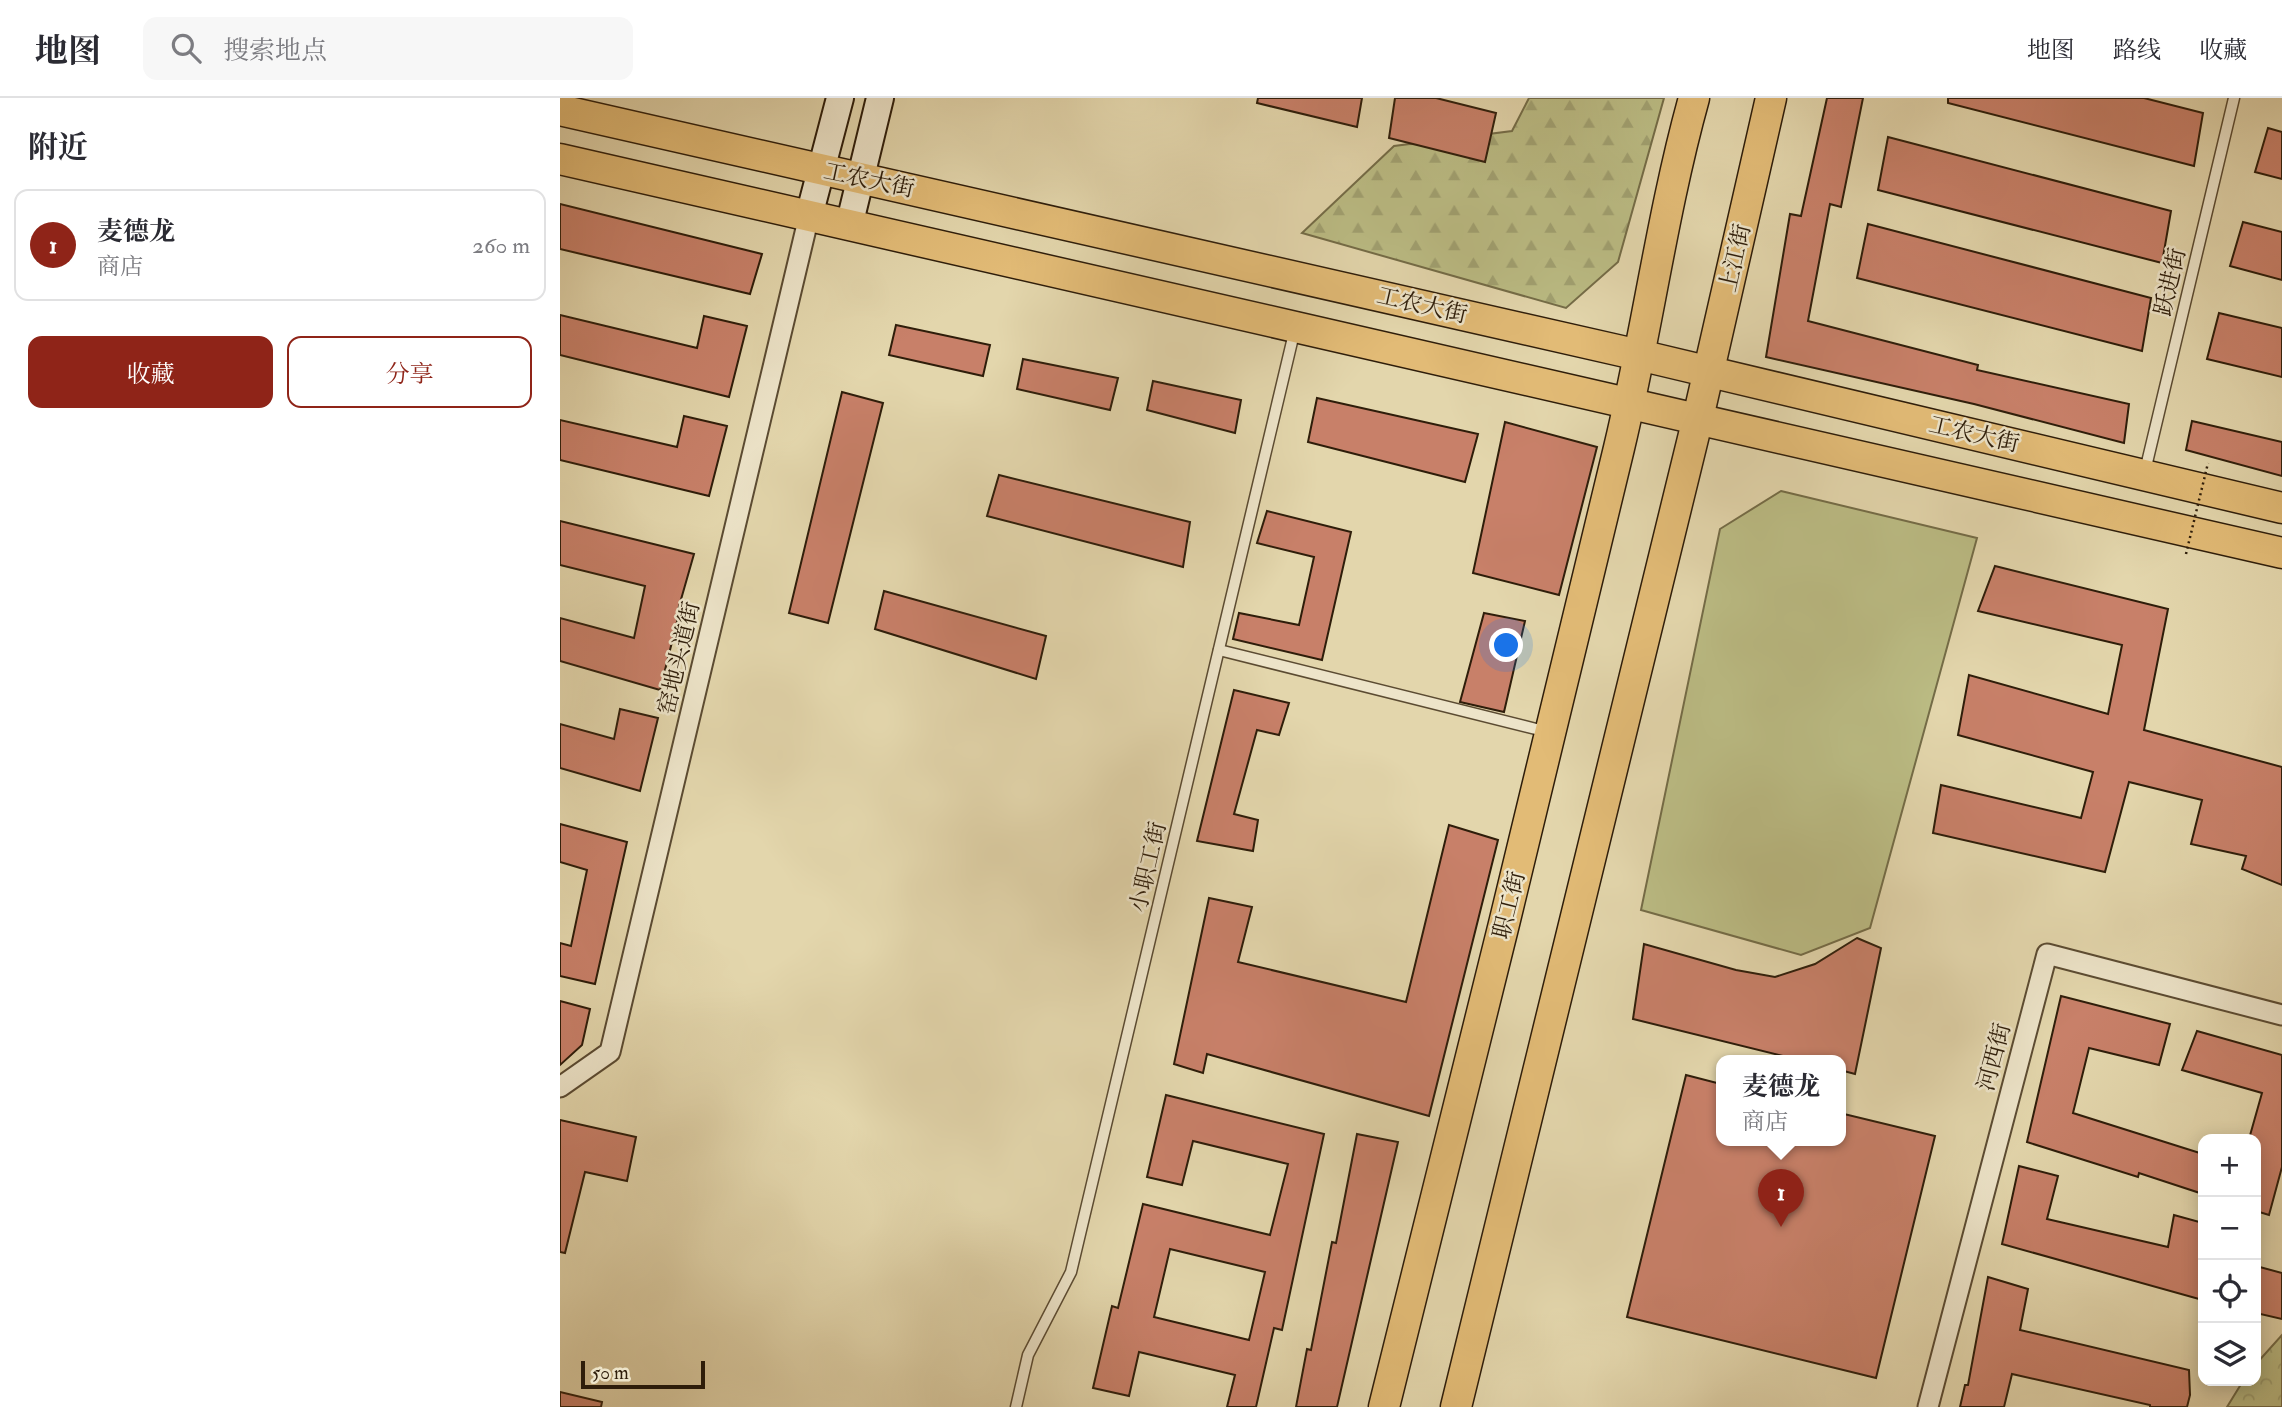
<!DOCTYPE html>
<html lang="zh">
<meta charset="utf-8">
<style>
body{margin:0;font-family:"IM FELL Double Pica","Noto Serif SC",serif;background:#f7f7f7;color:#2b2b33}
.controls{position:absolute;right:21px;bottom:21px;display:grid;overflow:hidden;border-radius:14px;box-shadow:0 4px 18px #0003}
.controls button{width:63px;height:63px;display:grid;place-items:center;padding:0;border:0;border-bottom:2px solid #e1e1e2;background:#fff;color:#2b2b33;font:35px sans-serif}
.scale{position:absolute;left:21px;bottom:18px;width:124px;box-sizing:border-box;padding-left:7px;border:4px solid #2e1d0a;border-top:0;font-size:19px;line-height:24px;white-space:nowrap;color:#2e1d0a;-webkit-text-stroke:5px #ede4c9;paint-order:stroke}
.you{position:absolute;left:947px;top:548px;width:24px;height:24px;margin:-18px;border:5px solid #fff;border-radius:50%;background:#1a73e8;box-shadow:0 0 0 10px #1a73e833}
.badge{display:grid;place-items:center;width:46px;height:46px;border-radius:50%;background:#8f2418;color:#fff;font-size:23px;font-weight:700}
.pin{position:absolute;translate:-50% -58px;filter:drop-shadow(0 2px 4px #0008)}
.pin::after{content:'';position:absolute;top:37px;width:24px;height:21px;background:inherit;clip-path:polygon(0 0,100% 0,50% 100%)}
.popup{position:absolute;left:1156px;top:957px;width:130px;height:91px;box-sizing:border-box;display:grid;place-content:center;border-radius:14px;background:#fff;filter:drop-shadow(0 2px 5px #0005);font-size:23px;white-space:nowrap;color:#7c7c81}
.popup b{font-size:26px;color:#2b2b33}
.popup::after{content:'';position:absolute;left:50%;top:100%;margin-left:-14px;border:14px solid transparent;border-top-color:#fff}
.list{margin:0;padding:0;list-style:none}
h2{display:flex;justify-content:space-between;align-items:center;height:91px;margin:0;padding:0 28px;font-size:30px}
h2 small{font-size:23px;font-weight:400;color:#7c7c81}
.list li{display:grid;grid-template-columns:46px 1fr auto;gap:21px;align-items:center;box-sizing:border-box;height:112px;margin:0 14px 14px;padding:0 14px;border:2px solid #e1e1e2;border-radius:14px}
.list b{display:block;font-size:26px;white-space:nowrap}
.list p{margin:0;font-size:23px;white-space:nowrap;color:#7c7c81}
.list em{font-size:23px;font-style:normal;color:#7c7c81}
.actions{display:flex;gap:14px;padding:21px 28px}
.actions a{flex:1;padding:16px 0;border:2px solid #8f2418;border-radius:14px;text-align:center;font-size:24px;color:#8f2418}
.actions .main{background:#8f2418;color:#fff}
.icon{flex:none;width:38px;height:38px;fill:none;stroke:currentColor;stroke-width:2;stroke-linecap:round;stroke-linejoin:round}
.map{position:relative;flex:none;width:1722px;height:1309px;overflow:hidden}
header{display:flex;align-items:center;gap:42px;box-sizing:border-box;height:98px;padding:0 35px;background:#fff;border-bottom:2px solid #e1e1e2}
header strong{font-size:33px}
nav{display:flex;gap:38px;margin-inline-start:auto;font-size:24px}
.search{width:490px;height:63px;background:#f7f7f7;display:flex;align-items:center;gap:18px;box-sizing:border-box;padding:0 24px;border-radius:14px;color:#7c7c81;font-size:26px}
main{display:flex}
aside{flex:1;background:#fff}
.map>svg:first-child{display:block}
.grass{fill:#bbbc84;stroke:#746c47;stroke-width:2}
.forest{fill:url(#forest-firs);stroke:#746c47;stroke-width:2}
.park{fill:url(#park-crowns);stroke:#746c47;stroke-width:2}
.building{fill:#c88069;stroke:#2e1d0a;stroke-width:2;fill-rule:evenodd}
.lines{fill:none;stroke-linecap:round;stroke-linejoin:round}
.lane-casing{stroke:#5b4b32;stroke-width:13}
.street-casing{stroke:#5b4b32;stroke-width:23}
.secondary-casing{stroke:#2e1d0a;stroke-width:30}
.primary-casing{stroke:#2e1d0a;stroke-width:33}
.lane{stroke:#ede4c9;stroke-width:10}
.street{stroke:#ede4c9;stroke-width:19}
.secondary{stroke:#ede4c9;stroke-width:26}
.primary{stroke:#e2bb76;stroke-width:30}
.path-bridge{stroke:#2e1d0a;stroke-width:2.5;stroke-dasharray:2 3.5;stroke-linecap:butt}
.labels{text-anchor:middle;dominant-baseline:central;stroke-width:5;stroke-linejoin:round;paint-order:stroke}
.street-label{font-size:23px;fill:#2e1d0a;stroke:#ede4c9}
</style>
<header>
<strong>地图</strong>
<div class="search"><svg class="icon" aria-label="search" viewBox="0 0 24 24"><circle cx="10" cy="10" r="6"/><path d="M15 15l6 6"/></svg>搜索地点</div>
<nav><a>地图</a><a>路线</a><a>收藏</a></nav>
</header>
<main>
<aside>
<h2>附近<small></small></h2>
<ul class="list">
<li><span class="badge">1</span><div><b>麦德龙</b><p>商店</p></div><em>260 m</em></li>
</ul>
<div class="actions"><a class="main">收藏</a><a>分享</a></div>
</aside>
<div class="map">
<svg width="1722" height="1309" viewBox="0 0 1722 1309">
<defs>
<pattern id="forest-firs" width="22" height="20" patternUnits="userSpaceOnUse" patternTransform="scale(1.75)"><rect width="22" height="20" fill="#bbbc84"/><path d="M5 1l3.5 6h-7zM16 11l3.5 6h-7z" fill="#a1a171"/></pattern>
<pattern id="park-crowns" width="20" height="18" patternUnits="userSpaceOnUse" patternTransform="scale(1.75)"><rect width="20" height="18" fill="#bbbc84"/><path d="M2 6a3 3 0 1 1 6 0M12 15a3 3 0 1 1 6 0" fill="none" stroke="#a1a171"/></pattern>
</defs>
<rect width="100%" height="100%" fill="#e3d6ac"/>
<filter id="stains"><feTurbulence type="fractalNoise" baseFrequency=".00286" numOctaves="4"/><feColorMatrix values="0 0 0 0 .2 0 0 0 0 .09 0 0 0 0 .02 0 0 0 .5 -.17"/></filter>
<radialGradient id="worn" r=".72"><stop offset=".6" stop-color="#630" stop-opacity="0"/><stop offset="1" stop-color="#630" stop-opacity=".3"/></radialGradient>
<path class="grass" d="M1221,393L1417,440L1310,830L1241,857L1081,812L1160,431Z"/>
<path class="forest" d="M969,0H1104L1058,164L1006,210L742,135L834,48L952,33Z"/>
<path class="park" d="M1722,1237V1309H1667L1683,1283H1696V1266Z"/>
<g class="building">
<path d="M698,0H802L797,29L697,5Z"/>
<path d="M835,0H876L936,15L925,64L829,40Z"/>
<path d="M1267,0H1303L1281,109L1270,106L1248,223L1418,267L1417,272L1569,306L1564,345L1414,306L1206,259L1230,116L1241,118Z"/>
<path d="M1388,0H1584L1643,15L1634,68L1388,5Z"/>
<path d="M1708,30L1722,34V81L1695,74Z"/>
<path d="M1328,39L1611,113L1602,165L1318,92Z"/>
<path d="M0,106L202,156L190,196L0,151Z"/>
<path d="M1683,124L1722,134V182L1670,168Z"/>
<path d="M1308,126L1591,200L1582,253L1297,180Z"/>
<path d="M1659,215L1722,230V279L1647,261Z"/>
<path d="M0,217L137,250L144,218L187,228L169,299L0,257Z"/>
<path d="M336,227L430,247L423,278L329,257Z"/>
<path d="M463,261L558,280L550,312L457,291Z"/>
<path d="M593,283L681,302L675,335L587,312Z"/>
<path d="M282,294L323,305L268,525L229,515Z"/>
<path d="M757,300L918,336L905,384L748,344Z"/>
<path d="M124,318L167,328L149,398L0,362V322L117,349Z"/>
<path d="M1632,323L1722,344V378L1626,352Z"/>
<path d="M945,324L1037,349L999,497L913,475Z"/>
<path d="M439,377L630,424L623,469L427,418Z"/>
<path d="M707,413L791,434L762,562L673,541L679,515L739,527L754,459L697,445Z"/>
<path d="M0,423L134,456L116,519L118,520L100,592L0,563V520L74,540L85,488L0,467Z"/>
<path d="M1435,468L1608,511L1584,632L1722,669V787L1682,771L1686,758L1631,746L1642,702L1569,684L1545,774L1373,735L1381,687L1521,720L1533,674L1398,637L1409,577L1548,616L1562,547L1418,513Z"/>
<path d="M324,493L486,538L476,581L315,531Z"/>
<path d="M924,515L965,523L944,614L900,604Z"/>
<path d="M674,592L729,605L719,637L697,632L674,716L698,722L693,753L637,743Z"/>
<path d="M60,611L98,620L80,693L0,670V626L54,641Z"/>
<path d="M0,726L67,744L35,886L0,878V845L11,848L27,772L0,764Z"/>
<path d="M889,727L938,742L869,1018L647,956L643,975L614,966L649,800L692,809L678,864L846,904Z"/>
<path d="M1297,840L1321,850L1295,976L1280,972V963H1243L1073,921L1084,846L1176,872L1215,879L1255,866Z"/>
<path d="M1501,898L1610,926L1599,967L1529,950L1513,1015L1643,1056V1096L1579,1075L1578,1079L1467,1044Z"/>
<path d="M0,903L30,911L22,947L0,967Z"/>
<path d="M1637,933L1722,957V1069L1709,1117L1696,1113V1041H1689L1702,995L1622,972Z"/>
<path d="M1126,977L1161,986V1043H1280V1015L1375,1038L1316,1280L1067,1219Z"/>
<path d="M606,997L764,1036L722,1232L714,1230L696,1309H667L675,1277L579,1254L569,1298L533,1290L552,1208L558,1210L583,1106L710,1137L728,1066L633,1043L622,1087L587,1079ZM610,1151L705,1174L689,1242L594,1219Z"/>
<path d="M0,1022L76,1039L67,1083L25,1074L5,1155L0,1154Z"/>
<path d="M797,1036L838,1044L777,1309H736L747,1251L751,1252L772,1144L776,1145Z"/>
<path d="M1459,1068L1498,1078L1487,1121L1608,1149L1614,1117L1643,1125V1184L1639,1201L1442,1146Z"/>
<path d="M1696,1168L1722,1175V1221L1696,1215Z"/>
<path d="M1428,1179L1468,1191L1460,1232L1629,1272L1630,1297L1627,1309H1590V1307L1452,1276L1444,1309H1400L1405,1287H1408Z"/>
<path d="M0,1294L42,1304L41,1309H0Z"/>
</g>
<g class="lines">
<g class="lane-casing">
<g id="lane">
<path d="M1585,373L1674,0"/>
<path d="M659,552L988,634"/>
<path d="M456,1309L468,1257L511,1174L735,231"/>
</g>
</g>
<g class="street-casing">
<g id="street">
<path d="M0,989L50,954L249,118"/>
<path d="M1368,1309L1487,856L1722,917"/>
</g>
</g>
<g class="secondary-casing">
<g id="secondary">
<path d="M249,118L280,0"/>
<path d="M289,128L320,0"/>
</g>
</g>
<g class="primary-casing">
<g id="primary">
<path d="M0,12L1079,257L1722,410"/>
<path d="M0,61C574,193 1148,322 1722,455"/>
<path d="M824,1309C904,990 983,670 1059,350C1087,234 1102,115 1134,0"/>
<path d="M896,1309L1138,320L1211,0"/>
</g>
</g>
<use href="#lane" class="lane"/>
<use href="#street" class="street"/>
<use href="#secondary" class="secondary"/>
<use href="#primary" class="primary"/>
<path class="path-bridge" d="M1626,456L1648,365"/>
</g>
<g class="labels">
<g class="street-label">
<text transform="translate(309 82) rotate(12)">工农大街</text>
<text transform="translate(1175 160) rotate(-77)">上江街</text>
<text transform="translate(1610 184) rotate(-77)">跃进街</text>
<text transform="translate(862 207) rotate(13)">工农大街</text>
<text transform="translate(1414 336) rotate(13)">工农大街</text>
<text transform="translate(119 560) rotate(-77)">窑地头道街</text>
<text transform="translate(588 769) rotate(-77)">小职工街</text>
<text transform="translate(949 807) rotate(-76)">职工街</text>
<text transform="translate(1434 959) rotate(-75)">河西街</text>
</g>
</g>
<rect width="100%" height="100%" filter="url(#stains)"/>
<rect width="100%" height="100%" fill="url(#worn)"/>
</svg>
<div class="controls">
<button>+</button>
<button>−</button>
<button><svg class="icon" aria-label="locate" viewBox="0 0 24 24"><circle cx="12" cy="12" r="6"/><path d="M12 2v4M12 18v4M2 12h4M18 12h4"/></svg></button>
<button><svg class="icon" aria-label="layers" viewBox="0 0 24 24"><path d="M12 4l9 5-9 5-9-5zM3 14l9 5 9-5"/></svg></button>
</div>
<div class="scale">50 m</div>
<div class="you"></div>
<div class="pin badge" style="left:1221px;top:1129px">1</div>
<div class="popup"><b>麦德龙</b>商店</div>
</div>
</main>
